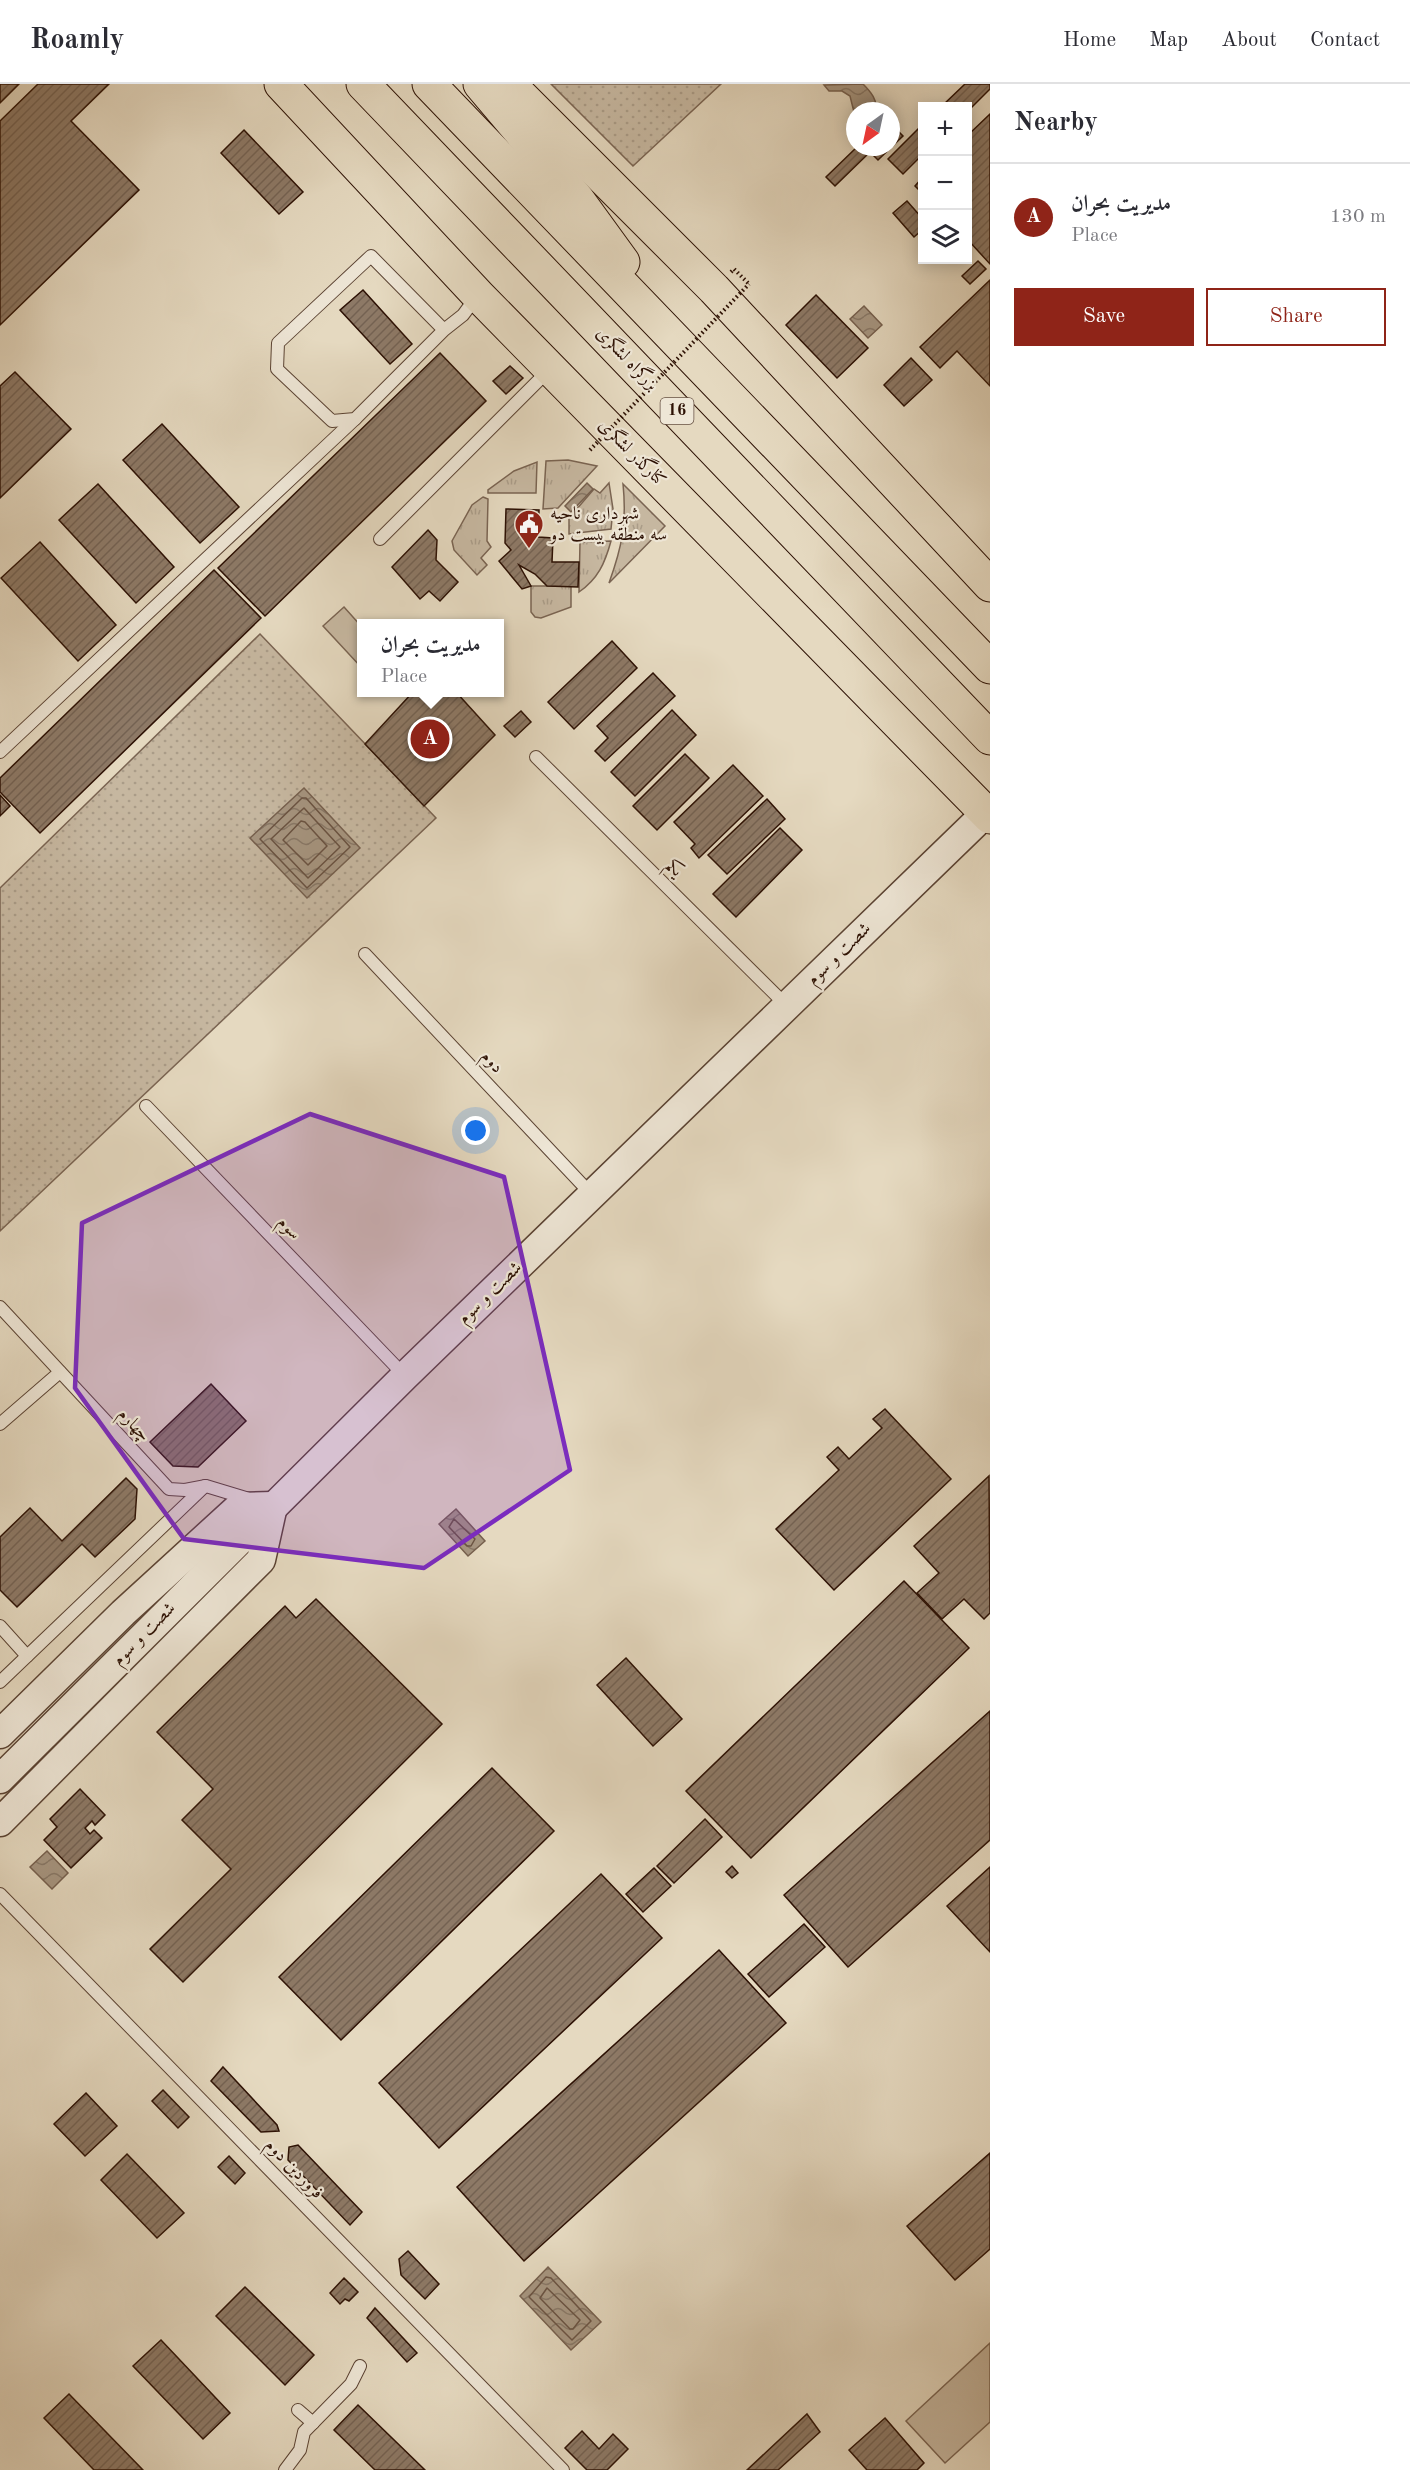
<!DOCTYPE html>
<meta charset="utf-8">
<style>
body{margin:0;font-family:"Old Standard TT",Amiri,serif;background:#f2f2f3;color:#2b2b33}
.controls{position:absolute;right:18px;top:18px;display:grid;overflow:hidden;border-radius:0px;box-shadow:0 3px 15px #0003}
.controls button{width:54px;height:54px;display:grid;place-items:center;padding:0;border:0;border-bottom:2px solid #e1e1e2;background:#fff;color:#2b2b33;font:30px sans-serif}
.compass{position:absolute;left:846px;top:18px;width:54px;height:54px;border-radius:50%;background:#fff;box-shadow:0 3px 15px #0003;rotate:213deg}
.you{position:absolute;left:476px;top:1047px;width:21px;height:21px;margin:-15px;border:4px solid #fff;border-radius:50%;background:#1a73e8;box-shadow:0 0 0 9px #1a73e833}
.badge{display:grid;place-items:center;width:39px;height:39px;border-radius:50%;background:#8f2418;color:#fff;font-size:20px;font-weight:700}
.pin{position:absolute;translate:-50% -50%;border:3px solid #fff;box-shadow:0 2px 6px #0006}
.popup{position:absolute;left:357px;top:535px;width:147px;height:78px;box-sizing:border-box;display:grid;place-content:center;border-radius:0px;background:#fff;filter:drop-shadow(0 2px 4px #0005);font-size:20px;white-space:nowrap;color:#7c7c81}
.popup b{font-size:22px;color:#2b2b33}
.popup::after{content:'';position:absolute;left:50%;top:100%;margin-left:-12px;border:12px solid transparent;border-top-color:#fff}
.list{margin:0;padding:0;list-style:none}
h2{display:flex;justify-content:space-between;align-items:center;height:78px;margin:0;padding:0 24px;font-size:26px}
h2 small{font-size:20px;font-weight:400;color:#7c7c81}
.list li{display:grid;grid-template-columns:39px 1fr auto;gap:18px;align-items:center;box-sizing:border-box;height:108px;padding:0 24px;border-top:2px solid #e1e1e2}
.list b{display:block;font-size:22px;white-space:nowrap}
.list p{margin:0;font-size:20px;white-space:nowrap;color:#7c7c81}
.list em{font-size:20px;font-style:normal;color:#7c7c81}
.actions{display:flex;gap:12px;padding:18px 24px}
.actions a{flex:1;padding:14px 0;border:2px solid #8f2418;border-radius:0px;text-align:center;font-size:21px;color:#8f2418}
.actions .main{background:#8f2418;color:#fff}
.icon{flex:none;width:33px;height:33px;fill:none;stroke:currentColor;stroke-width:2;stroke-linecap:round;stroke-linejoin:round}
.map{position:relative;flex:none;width:990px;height:2386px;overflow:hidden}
header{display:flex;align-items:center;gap:36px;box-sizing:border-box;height:84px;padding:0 30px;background:#fff;border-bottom:2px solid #e1e1e2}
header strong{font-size:28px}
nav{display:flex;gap:33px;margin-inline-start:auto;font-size:21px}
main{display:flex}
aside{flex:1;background:#fff}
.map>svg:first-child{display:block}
.grass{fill:url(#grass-tufts);stroke:#7a6452;stroke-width:1.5}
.park{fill:url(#park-dots);stroke:#7a6452;stroke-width:1.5}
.garden{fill:#c6b7a0;stroke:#7a6452;stroke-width:1.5}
.water{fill:url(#water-waves);stroke:#76604e;stroke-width:1.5}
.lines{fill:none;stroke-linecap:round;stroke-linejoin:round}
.shore{stroke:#6a5342;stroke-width:1.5}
.building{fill:url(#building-hatch);stroke:#2d1104;stroke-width:1.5}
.service-casing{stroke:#5b4333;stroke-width:14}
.tertiary-casing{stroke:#5b4333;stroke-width:31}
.primary-casing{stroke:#2d1104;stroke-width:35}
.trunk-casing{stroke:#2d1104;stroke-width:35}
.path{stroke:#2d1104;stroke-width:4;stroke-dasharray:1.5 3;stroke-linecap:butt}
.service{stroke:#eee6d6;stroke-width:12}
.tertiary{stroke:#eee6d6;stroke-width:28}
.primary{stroke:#e5d9c0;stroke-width:33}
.trunk{stroke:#e5d9c0;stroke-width:33}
.path-bridge{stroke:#2d1104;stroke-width:4;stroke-dasharray:1.5 3;stroke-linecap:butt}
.marked{fill:#7b2cbf;fill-opacity:0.2;stroke:#7b2cbf;stroke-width:4.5;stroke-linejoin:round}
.labels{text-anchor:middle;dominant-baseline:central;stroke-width:4.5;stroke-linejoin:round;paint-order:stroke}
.shield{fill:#eee6d6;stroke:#675143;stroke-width:1.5}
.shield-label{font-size:16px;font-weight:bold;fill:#2d1104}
.street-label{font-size:18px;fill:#2d1104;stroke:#eee6d6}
.poi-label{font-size:18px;fill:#2d1104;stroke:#eee6d6;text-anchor:start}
</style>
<header>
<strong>Roamly</strong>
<nav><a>Home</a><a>Map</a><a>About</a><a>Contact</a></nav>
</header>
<main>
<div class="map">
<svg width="990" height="2386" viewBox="0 0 990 2386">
<defs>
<pattern id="grass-tufts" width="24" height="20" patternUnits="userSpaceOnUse" patternTransform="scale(1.5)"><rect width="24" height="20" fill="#c6b7a0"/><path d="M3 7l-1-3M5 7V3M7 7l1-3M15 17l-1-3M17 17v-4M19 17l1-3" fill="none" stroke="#aa9c88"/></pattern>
<pattern id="park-dots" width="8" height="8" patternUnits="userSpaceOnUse" patternTransform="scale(1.5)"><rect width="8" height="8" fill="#c6b7a0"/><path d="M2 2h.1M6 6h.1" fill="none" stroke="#aa9c88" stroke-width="1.8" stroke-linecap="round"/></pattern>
<pattern id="water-waves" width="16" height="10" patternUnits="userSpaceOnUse" patternTransform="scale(1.5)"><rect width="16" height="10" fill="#a69580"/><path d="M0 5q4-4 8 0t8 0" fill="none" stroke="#887867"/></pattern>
<pattern id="building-hatch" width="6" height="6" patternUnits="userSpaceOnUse" patternTransform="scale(1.5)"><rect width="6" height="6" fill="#8d7966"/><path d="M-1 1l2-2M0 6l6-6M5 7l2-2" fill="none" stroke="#746252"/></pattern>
</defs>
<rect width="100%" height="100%" fill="#e5d9c0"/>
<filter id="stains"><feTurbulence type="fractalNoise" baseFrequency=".00333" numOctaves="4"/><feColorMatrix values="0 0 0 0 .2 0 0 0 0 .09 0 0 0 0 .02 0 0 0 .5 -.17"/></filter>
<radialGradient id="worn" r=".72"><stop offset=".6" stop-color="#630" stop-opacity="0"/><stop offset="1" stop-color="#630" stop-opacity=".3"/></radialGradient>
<g class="grass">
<path d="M568,376L597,382L558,424L543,425L546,377Z"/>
<path d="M537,378L536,409H488V406L514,387Z"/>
<path d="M609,399L613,425L611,445L569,450V434L594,405L600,409Z"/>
<path d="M623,400L665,442L609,499C622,463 627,439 623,400Z"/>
<path d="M483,413L488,415L487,457L491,463L481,474L487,481L477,491L454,466L452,457L472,421Z"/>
<path d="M611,457C605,479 598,495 579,508L580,458Z"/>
<path d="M531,502H571V523L541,534L535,533L531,528Z"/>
</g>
<g class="park">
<path d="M551,0H721L633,82Z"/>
<path d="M260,550L436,734L0,1147V804Z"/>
</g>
<g class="garden">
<path d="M344,523L361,542L360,582L323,542Z"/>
<path d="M990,2259V2338L945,2379L906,2337Z"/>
</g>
<g class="water">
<path d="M863,0C870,7 879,17 875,27H855V32L850,12L842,7H829L824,1Z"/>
<path d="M864,222L882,241L868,254L850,235Z"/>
<path d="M587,399L593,405L571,428L565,422Z"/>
<path d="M304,704L360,764L307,814L250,754Z"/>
<path d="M456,1425L485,1457L468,1472L439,1440Z"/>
<path d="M47,1767L68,1789L52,1805L30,1783Z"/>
<path d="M548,2183L601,2238L571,2266L520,2212Z"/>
</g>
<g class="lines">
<g class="shore">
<path d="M302,714H306L350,763L307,804L260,755Z"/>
<path d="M304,724L340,763L308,794L271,755Z"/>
<path d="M301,737L305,738L327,762L308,781L283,756Z"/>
<path d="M454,1435L475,1455L471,1462H467L449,1443Z"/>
<path d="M546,2193L551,2194L591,2237L572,2256L529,2213Z"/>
<path d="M547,2204L580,2236L573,2245H570L540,2214Z"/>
</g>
</g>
<g class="building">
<path d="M0,0H19L0,19Z"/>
<path d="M38,0H109L71,37L139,106L0,241V37Z"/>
<path d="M965,0H990V5L968,27V22H942Z"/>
<path d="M990,30V180L968,156V51Z"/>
<path d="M891,40L903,52L878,76L870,68L835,102L826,93L857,63H891Z"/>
<path d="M922,41V71L903,90L888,75Z"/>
<path d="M244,46L303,108L279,130L221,69Z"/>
<path d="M922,94V109L915,102Z"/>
<path d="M907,117L922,134V146L914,153L893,129Z"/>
<path d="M978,177L986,185L970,200L962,192Z"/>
<path d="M990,196V302L957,267L940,284L920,263Z"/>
<path d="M363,206L412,260L390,280L340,226Z"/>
<path d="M816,211L868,264L837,294L786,241Z"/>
<path d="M440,269L486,317L265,532L218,484Z"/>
<path d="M911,274L932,296L904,322L884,301Z"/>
<path d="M510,282L523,294L506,310L493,297Z"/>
<path d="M15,288L71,345L0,414V302Z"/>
<path d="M162,340L239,423L200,459L123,376Z"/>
<path d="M98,400L174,483L136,519L59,436Z"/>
<path d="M506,425L539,426L538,453L553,454L552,478H579L578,503L547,502L535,490L519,481L531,502L522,505L499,477L511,466L505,459Z"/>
<path d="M428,446L437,456L436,476L458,498L440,517L429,507L420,515L392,483Z"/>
<path d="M40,458L116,541L78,577L1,494Z"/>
<path d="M214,486L261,534L40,749L0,708V694Z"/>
<path d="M612,557L637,584L574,645L548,618Z"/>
<path d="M653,589L675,612L605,677L595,667L608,654L597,642Z"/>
<path d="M413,608H456L495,651L424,722L365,660Z"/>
<path d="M672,626L696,651L635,712L611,688Z"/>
<path d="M521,627L531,638L515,653L504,642Z"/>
<path d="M685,670L709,694L657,746L633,722Z"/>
<path d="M733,681L763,712L699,774L691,764L695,760L674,738Z"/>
<path d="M0,711L10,722L0,732Z"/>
<path d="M767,715L785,735L727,790L708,771Z"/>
<path d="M780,744L802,766L736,833L713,810Z"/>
<path d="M211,1300L246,1337L198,1383L173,1382L150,1358Z"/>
<path d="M885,1325L951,1395L834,1506L776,1445L839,1386L827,1373L838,1363L849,1375L882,1344L873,1335Z"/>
<path d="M989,1392L990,1529L984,1535L964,1515L942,1535L917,1509L939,1489L914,1462Z"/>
<path d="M126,1394L137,1405L135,1435L95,1473L82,1460L17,1523L0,1506V1453L30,1424L62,1457Z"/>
<path d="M904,1497L969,1564L751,1774L686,1707Z"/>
<path d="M316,1515L442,1640L183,1898L150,1865L231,1785L182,1736L213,1705L157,1648L285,1522L296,1534Z"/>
<path d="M626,1574L682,1635L653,1662L597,1601Z"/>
<path d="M990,1627V1756L848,1883L784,1811Z"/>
<path d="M492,1684L554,1747L341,1956L279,1893Z"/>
<path d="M80,1705L105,1731L95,1741L92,1737L85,1744L90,1750L94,1746L102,1754L71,1784L44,1756L57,1743L50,1735Z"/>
<path d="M705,1735L722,1753L674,1799L657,1782Z"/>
<path d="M732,1782L738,1789L732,1794L726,1788Z"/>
<path d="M990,1783V1868L947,1822Z"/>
<path d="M654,1784L671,1802L643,1828L626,1810Z"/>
<path d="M601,1790L662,1854L439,2064L379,1999Z"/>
<path d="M804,1840L825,1863L769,1913L748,1890Z"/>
<path d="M719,1866L786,1939L524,2177L457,2103Z"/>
<path d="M223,1983L277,2041L279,2047L261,2048L211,1997Z"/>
<path d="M163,2006L189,2033L178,2044L152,2017Z"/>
<path d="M86,2009L117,2042L85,2072L54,2040Z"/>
<path d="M298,2061L362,2128L350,2141L288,2076L289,2063Z"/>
<path d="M990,2069V2165L955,2196L907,2142Z"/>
<path d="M127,2070L184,2129L157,2154L101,2096Z"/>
<path d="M229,2072L245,2089L235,2100L218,2083Z"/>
<path d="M408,2167L439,2200L425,2215L401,2191L399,2175Z"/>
<path d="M344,2194L358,2208L349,2217L345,2215L340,2220L330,2209Z"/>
<path d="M245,2203L314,2271L285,2301L216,2232Z"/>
<path d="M375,2224L417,2269L407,2278L367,2234Z"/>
<path d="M161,2256L230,2329L203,2355L133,2282Z"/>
<path d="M69,2310L143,2386H94L44,2334Z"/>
<path d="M358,2321L425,2386H375L334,2346Z"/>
<path d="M807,2330L820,2348L778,2386H747Z"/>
<path d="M885,2334L924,2379L917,2386H867L849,2366Z"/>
<path d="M582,2347L599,2365L613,2350L628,2365L607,2386H587L565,2364Z"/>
</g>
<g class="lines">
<g class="service-casing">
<g id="service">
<path d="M444,246L355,335L332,337L277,285L278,259L371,172L444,246L463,231L477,212"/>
<path d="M380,455L549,286"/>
<path d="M0,668L355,335"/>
<path d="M536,673L786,921"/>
<path d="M365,870L592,1111"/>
<path d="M146,1022L405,1292"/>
<path d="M0,1223L169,1405L185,1406L206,1402L249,1415"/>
<path d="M0,1340L60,1288"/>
<path d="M0,1542L27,1572"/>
<path d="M0,1598L205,1402"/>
<path d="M0,1810L563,2386"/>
<path d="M298,2326L313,2339"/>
<path d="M285,2386L300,2366L304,2348L351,2300L360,2282"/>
</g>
</g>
<g class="tertiary-casing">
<g id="tertiary">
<path d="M0,1650L123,1529L239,1423L273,1422L261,1476L0,1738"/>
<path d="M0,1695L405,1292L986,729"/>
</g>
</g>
<g class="primary-casing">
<g id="primary">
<path d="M281,0L478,211L990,733"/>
<path d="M509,0L714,205L990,501"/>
</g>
</g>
<g class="trunk-casing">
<g id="trunk">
<path d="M363,0L990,654"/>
<path d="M429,0L990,583"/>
<path d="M480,0L578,116L623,178"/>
</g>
</g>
<path class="path" d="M731,188L734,185L749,200"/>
<use href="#service" class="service"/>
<use href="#tertiary" class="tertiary"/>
<use href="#primary" class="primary"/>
<use href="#trunk" class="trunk"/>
<path class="path-bridge" d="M590,366L749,200"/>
</g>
<path class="marked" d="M310,1030L504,1093L570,1386L424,1484L184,1455L75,1304L82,1139Z"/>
<defs>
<g id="civic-pin" transform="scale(1.5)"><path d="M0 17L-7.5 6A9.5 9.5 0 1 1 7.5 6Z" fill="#8f2418" stroke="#eee6d6"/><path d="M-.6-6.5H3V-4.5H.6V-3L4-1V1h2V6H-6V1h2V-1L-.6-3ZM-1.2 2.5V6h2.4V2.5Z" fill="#fff"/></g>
</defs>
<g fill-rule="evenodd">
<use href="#civic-pin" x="529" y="440"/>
</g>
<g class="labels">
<rect class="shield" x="660.5" y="314" width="33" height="26" rx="4.5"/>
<g class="shield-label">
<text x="677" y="327">16</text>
</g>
<g class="street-label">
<text transform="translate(627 275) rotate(46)">بزرگراه لشگری</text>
<text transform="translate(632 369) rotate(45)">کنارگذر لشگری</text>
<text transform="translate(674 784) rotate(45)">یکم</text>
<text transform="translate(839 870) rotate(-44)">شصت و سوم</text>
<text transform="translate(492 978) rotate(47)">دوم</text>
<text transform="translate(289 1144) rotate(46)">سوم</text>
<text transform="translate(490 1209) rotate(-44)">شصت و سوم</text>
<text transform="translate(134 1341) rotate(47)">چهارم</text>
<text transform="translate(144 1550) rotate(-45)">شصت و سوم</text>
<text transform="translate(294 2085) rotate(46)">فروردین دوم</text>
</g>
<g class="poi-label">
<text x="550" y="430">شهرداری ناحیه<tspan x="550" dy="21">سه منطقه بیست دو</tspan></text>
</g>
</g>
<rect width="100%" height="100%" filter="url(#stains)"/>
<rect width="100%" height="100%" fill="url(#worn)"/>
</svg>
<div class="controls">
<button>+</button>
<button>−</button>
<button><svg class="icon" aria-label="layers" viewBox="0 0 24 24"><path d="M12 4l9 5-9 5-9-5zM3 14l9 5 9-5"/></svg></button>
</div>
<svg class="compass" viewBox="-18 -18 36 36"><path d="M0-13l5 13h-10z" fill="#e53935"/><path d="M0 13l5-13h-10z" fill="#7c7c81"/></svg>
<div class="you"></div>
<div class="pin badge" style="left:430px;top:655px">A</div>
<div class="popup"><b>مدیریت بحران</b>Place</div>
</div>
<aside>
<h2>Nearby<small></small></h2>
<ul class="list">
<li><span class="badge">A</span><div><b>مدیریت بحران</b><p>Place</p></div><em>130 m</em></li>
</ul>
<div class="actions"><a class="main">Save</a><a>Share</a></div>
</aside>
</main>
